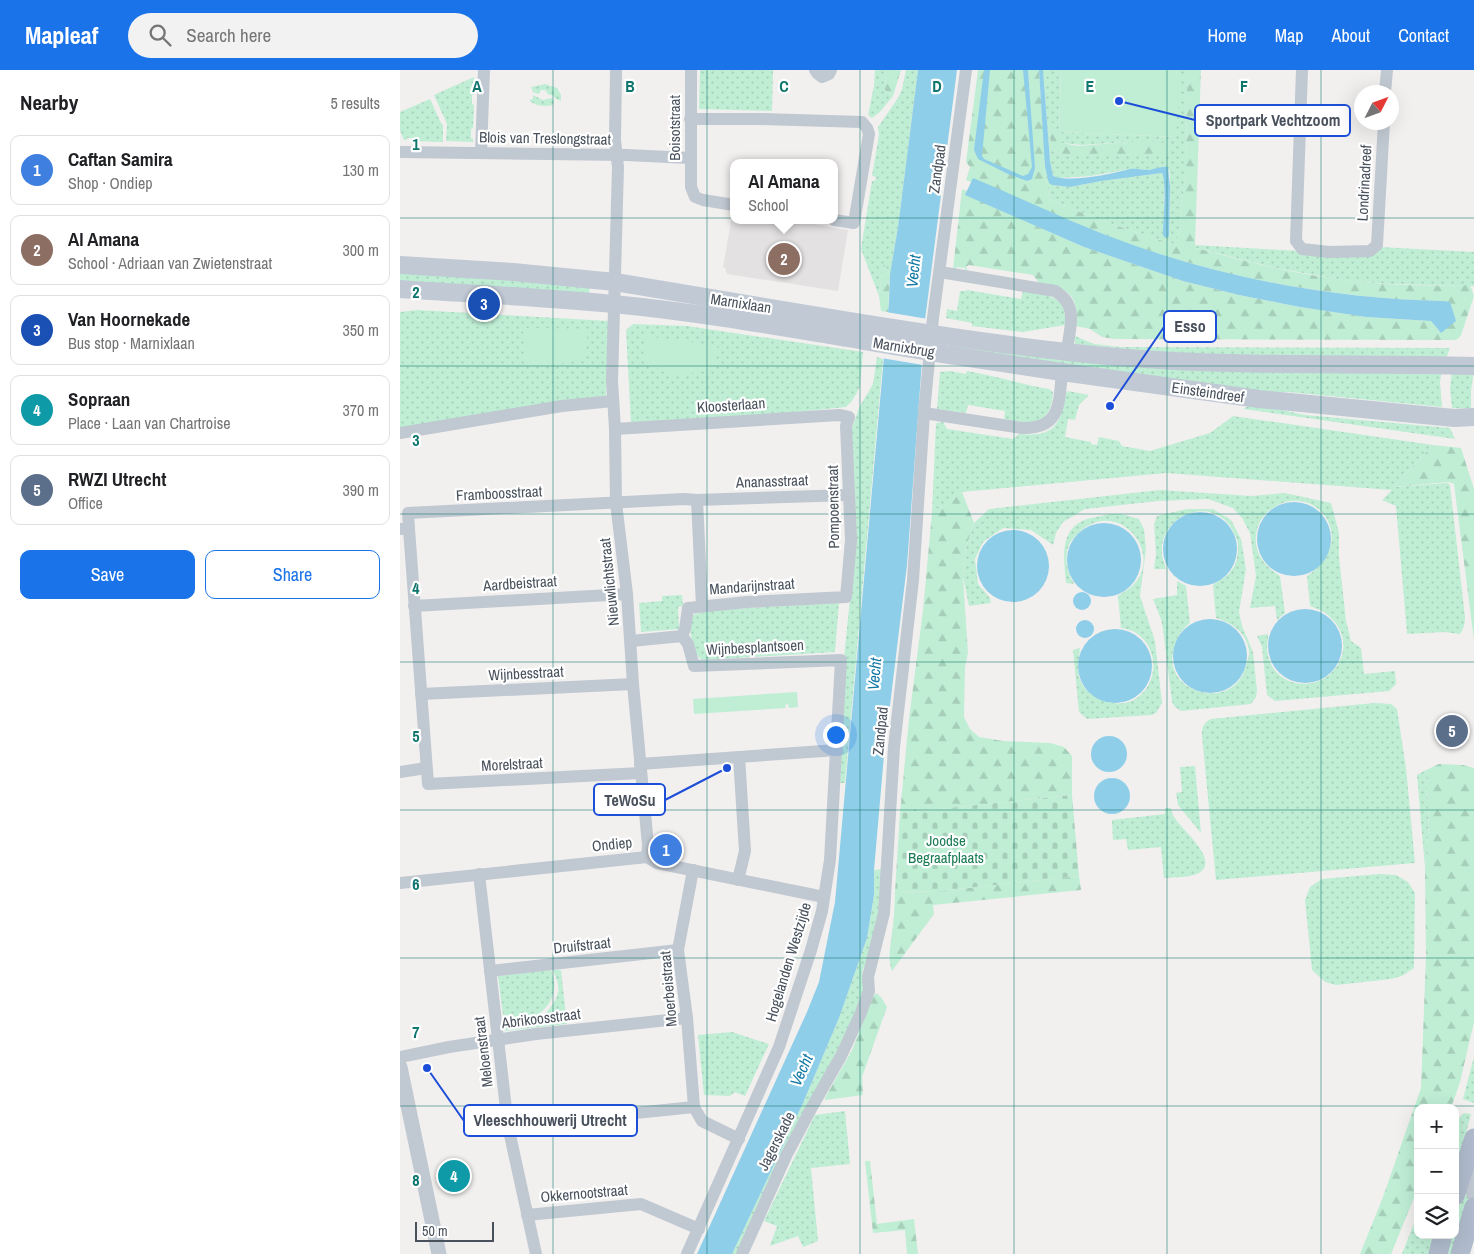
<!DOCTYPE html>
<meta charset="utf-8">
<style>
body{margin:0;font-family:"Archivo Narrow",sans-serif;background:#f2f2f2;color:#202124}
.controls{position:absolute;right:15px;bottom:15px;display:grid;overflow:hidden;border-radius:10px;box-shadow:0 5px 20px #0002}
.controls button{width:45px;height:45px;display:grid;place-items:center;padding:0;border:0;border-bottom:1px solid #e0e0e0;background:#fff;color:#202124;font:25px sans-serif}
.compass{position:absolute;left:954px;top:15px;width:45px;height:45px;border-radius:50%;background:#fff;box-shadow:0 5px 20px #0002;rotate:48deg}
.scale{position:absolute;left:15px;bottom:12px;width:79px;box-sizing:border-box;padding-left:5px;border:2px solid #48515c;border-top:0;font-size:14px;line-height:18px;white-space:nowrap;color:#48515c;-webkit-text-stroke:4px #fff;paint-order:stroke}
.you{position:absolute;left:435px;top:664px;width:18px;height:18px;margin:-12px;border:4px solid #fff;border-radius:50%;background:#1a73e8;box-shadow:0 0 0 8px #1a73e833}
.badge{display:grid;place-items:center;width:32px;height:32px;border-radius:50%;background:#1a73e8;color:#fff;font-size:16px;font-weight:700}
.pin{position:absolute;translate:-50% -50%;border:2px solid #fff;box-shadow:0 1px 5px #0006}
.popup{position:absolute;left:330px;top:89px;width:108px;height:65px;box-sizing:border-box;display:grid;place-content:center;border-radius:10px;background:#fff;filter:drop-shadow(0 1px 4px #0005);font-size:16px;white-space:nowrap;color:#757577}
.popup b{font-size:19px;color:#202124}
.popup::after{content:'';position:absolute;left:50%;top:100%;margin-left:-10px;border:10px solid transparent;border-top-color:#fff}
.list{margin:0;padding:0;list-style:none}
h2{display:flex;justify-content:space-between;align-items:center;height:65px;margin:0;padding:0 20px;font-size:21px}
h2 small{font-size:16px;font-weight:400;color:#757577}
.list li{display:grid;grid-template-columns:32px 1fr auto;gap:15px;align-items:center;box-sizing:border-box;height:70px;margin:0 10px 10px;padding:0 10px;border:1px solid #e0e0e0;border-radius:10px}
.list b{display:block;font-size:19px;white-space:nowrap}
.list p{margin:0;font-size:16px;white-space:nowrap;color:#757577}
.list em{font-size:16px;font-style:normal;color:#757577}
.actions{display:flex;gap:10px;padding:15px 20px}
.actions a{flex:1;padding:11px 0;border:1px solid #1a73e8;border-radius:10px;text-align:center;font-size:18px;color:#1a73e8}
.actions .main{background:#1a73e8;color:#fff}
.icon{flex:none;width:28px;height:28px;fill:none;stroke:currentColor;stroke-width:2;stroke-linecap:round;stroke-linejoin:round}
.map{position:relative;flex:none;width:1074px;height:1184px;overflow:hidden}
header{display:flex;align-items:center;gap:30px;box-sizing:border-box;height:70px;padding:0 25px;background:#1a73e8;color:#fff}
header strong{font-size:24px}
nav{display:flex;gap:28px;margin-inline-start:auto;font-size:18px}
.search{width:350px;height:45px;background:#f2f2f2;display:flex;align-items:center;gap:12px;box-sizing:border-box;padding:0 18px;border-radius:28px;color:#757577;font-size:19px}
main{display:flex}
aside{flex:1;background:#fff}
.map>svg:first-child{display:block}
.education{fill:#e3e1e1}
.grass{fill:url(#grass-dots);fill-rule:evenodd}
.forest{fill:url(#forest-firs)}
.cemetery{fill:url(#cemetery-stones)}
.garden{fill:#bfeed5}
.water{fill:#8ecee9}
.pier{fill:#f2efef}
.lines{fill:none;stroke-linecap:round;stroke-linejoin:round}
.minor{stroke:#c0c8d1;stroke-width:12}
.tertiary{stroke:#c0c8d1;stroke-width:15}
.secondary{stroke:#c1c9d5;stroke-width:18}
.primary{stroke:#b0bccd;stroke-width:19}
.secondary-bridge{stroke:#c1c9d5;stroke-width:18}
.grid{fill:none;stroke:#0f766e;stroke-width:1;stroke-opacity:0.55}
.labels{text-anchor:middle;dominant-baseline:central;stroke-width:4.5;stroke-linejoin:round;paint-order:stroke}
.street-label{font-size:15px;fill:#48515c;stroke:#fff}
.park-label{font-size:15px;fill:#1b7b54;stroke:#fff}
.water-label{font-size:16px;font-style:italic;fill:#1279a5;stroke:#fff}
.grid-label{font-size:16px;text-anchor:middle;font-weight:bold;fill:#0f766e;stroke:#fff;stroke-width:4.5;stroke-linejoin:round;paint-order:stroke}
.leader{fill:none;stroke:#1d4ed8;stroke-width:2}
.callout-dot{fill:#1d4ed8;stroke:#fff;stroke-width:2}
.callout{fill:#fff;stroke:#1d4ed8;stroke-width:2}
.callout-label{font-size:16px;text-anchor:middle;font-weight:bold;fill:#48515c}
</style>
<header>
<strong>Mapleaf</strong>
<div class="search"><svg class="icon" aria-label="search" viewBox="0 0 24 24"><circle cx="10" cy="10" r="6"/><path d="M15 15l6 6"/></svg>Search here</div>
<nav><a>Home</a><a>Map</a><a>About</a><a>Contact</a></nav>
</header>
<main>
<aside>
<h2>Nearby<small>5 results</small></h2>
<ul class="list">
<li><span class="badge" style="background:#3f7fe0">1</span><div><b>Caftan Samira</b><p>Shop · Ondiep</p></div><em>130 m</em></li>
<li><span class="badge" style="background:#8d6e63">2</span><div><b>Al Amana</b><p>School · Adriaan van Zwietenstraat</p></div><em>300 m</em></li>
<li><span class="badge" style="background:#1a4fb4">3</span><div><b>Van Hoornekade</b><p>Bus stop · Marnixlaan</p></div><em>350 m</em></li>
<li><span class="badge" style="background:#0f9aa8">4</span><div><b>Sopraan</b><p>Place · Laan van Chartroise</p></div><em>370 m</em></li>
<li><span class="badge" style="background:#5c6f8a">5</span><div><b>RWZI Utrecht</b><p>Office</p></div><em>390 m</em></li>
</ul>
<div class="actions"><a class="main">Save</a><a>Share</a></div>
</aside>
<div class="map">
<svg width="1074" height="1184" viewBox="0 0 1074 1184">
<defs>
<pattern id="grass-dots" width="8" height="8" patternUnits="userSpaceOnUse" patternTransform="scale(1.25)"><rect width="8" height="8" fill="#bfeed5"/><path d="M2 2h.1M6 6h.1" fill="none" stroke="#a6ceb9" stroke-width="1.8" stroke-linecap="round"/></pattern>
<pattern id="forest-firs" width="22" height="20" patternUnits="userSpaceOnUse" patternTransform="scale(1.25)"><rect width="22" height="20" fill="#bfeed5"/><path d="M5 1l3.5 6h-7zM16 11l3.5 6h-7z" fill="#a6ceb9"/></pattern>
<pattern id="cemetery-stones" width="16" height="16" patternUnits="userSpaceOnUse" patternTransform="scale(1.25)"><rect width="16" height="16" fill="#bfeed5"/><path d="M2 7V4a2 2 0 0 1 4 0v3zM10 15v-3a2 2 0 0 1 4 0v3z" fill="#a6ceb9"/></pattern>
</defs>
<rect width="100%" height="100%" fill="#f2efef"/>
<path class="education" d="M333,141L334,150H390L448,160L438,221L327,204L325,198L323,197Z"/>
<g class="grass">
<path d="M300,0H373L372,41L299,39Z"/>
<path d="M475,0H486L485,20L493,26L480,42L472,48L468,45L474,16Z"/>
<path d="M506,0H518L498,157L490,204L483,194L479,226L461,179L472,111H475L476,107L472,106L479,65L478,57L498,28L502,19Z"/>
<path d="M643,0H661L659,62L775,67L779,0H787L786,103L781,136L782,155L778,164L777,173L772,174L699,150L649,129L648,116L644,105L645,87V97L652,115L670,117L701,111L762,103C767,113 763,126 764,136C764,146 767,156 769,166L770,106L769,100L766,97L748,100L730,99L691,106L659,108L653,106L650,91ZM654,54L661,73L682,75L729,72H760L753,85H664L654,81L651,74L648,55Z"/>
<path d="M74,7V25H72V34L74,35L73,58L71,59V68L73,69V72L46,71L47,54L34,25Z"/>
<path d="M145,14L157,18L161,25V31L156,29L152,25H149L145,20H141L139,24L133,22L131,17Z"/>
<path d="M133,25L143,30L152,28L154,31L153,35C144,37 135,36 129,30L133,29Z"/>
<path d="M30,29L41,53L43,55V72L11,71V68H7V70H4L0,61V42Z"/>
<path d="M795,175L969,185L980,177L1074,182V216L988,214L942,210L876,198L796,178Z"/>
<path d="M0,198L190,212L189,229L0,216Z"/>
<path d="M567,220L621,229L623,221C647,226 668,224 665,255L623,262L572,256V253L546,248L547,239L557,241L560,221H565Z"/>
<path d="M17,240L209,251L206,326L0,358V242Z"/>
<path d="M233,254L287,256L463,282L460,317L452,331L446,337L396,342L231,354L226,260Z"/>
<path d="M675,266L694,274L720,277L1050,278L1046,289L820,288L675,274Z"/>
<path d="M549,271L1042,300L1040,312L1042,337L889,322H856L548,280Z"/>
<path d="M477,287L483,289L445,713H440L444,588L450,528L451,361L459,338L473,314Z"/>
<path d="M1052,300H1074L1071,321V339L1052,338L1050,319Z"/>
<path d="M550,301L566,304L567,301C595,306 621,314 649,319L653,322C651,358 631,354 604,349L605,341L568,335L566,343L537,339L540,302Z"/>
<path d="M668,321L689,325L679,335L675,350L668,349L665,367L691,372V374L697,375L699,367L719,371L722,376L750,381L810,363L833,346L1033,375L993,417L1048,413L1050,415L1065,547C1065,554 1064,558 1060,564L1044,562L1007,564L996,436L982,430L992,420L766,403L562,422L544,437L538,438L532,443L536,353L543,352L547,359L613,369L619,364C654,367 660,356 666,323Z"/>
<path d="M850,335H859L905,345L1050,358L1055,369L843,339Z"/>
<path d="M760,420L851,426L885,423L931,433L939,463V487L946,551L951,571L961,578L964,604L995,601L996,614L989,621L875,631L867,625L862,577L857,566L868,564C868,569 867,575 867,579C870,624 934,626 943,581C945,568 940,556 930,547C925,541 917,539 910,536L907,506C962,469 914,410 873,438C863,444 857,454 856,466C854,484 866,497 880,506L885,543L877,550L875,536L850,538L856,506L850,463L842,448L833,438L808,429L758,431L685,439L663,452L656,463L653,475L631,460L603,458L583,472L575,489L578,514L590,528L591,533L569,536L563,507L566,477L574,453L589,439Z"/>
<path d="M787,439H813L831,450L841,469L846,499L839,542L842,556L853,582L857,621L856,627L851,634L781,641L775,637L772,632L763,559L761,549L753,529L777,525V511L786,516L790,553C780,561 776,570 773,582C764,624 835,643 846,595C847,591 850,585 849,580C846,562 832,553 816,548L813,515C818,511 827,507 831,501C837,494 838,485 838,476C838,470 835,466 833,461C815,424 759,443 762,483C762,488 765,494 766,499H754L756,484L754,454L757,446Z"/>
<path d="M710,444H721L739,449L744,459L746,479L740,526L755,571L762,633L756,643L751,645L687,649L679,642L673,580L680,578C679,590 676,602 681,612C690,631 720,640 737,628C759,612 759,578 736,563C732,560 726,559 721,558L718,526C722,523 727,520 731,517C769,484 713,418 672,470C662,483 667,502 674,514L666,513C664,489 658,459 687,449C694,447 703,446 710,444Z"/>
<path d="M282,525L283,536L278,537L279,559L241,562L239,533L262,531V526Z"/>
<path d="M439,533L435,582L302,590C291,583 289,559 291,547L295,544L312,540Z"/>
<path d="M974,633L991,634L997,639L1006,698L1015,793L816,810L803,676C802,665 799,655 811,649Z"/>
<path d="M795,696L801,763L778,735L776,723L782,722L780,697Z"/>
<path d="M1026,700L1029,754L1025,798L1017,705Z"/>
<path d="M765,738H771C771,740 772,743 773,745C778,757 822,790 799,803C790,808 774,807 764,808L761,777L728,780L726,769L713,770L712,750L765,744Z"/>
<path d="M483,799L482,821L469,889L464,897L462,903L467,911L459,935L339,1184H332L403,1033L439,948L467,868L474,825V800Z"/>
<path d="M980,804L996,805L1008,812L1015,823L1014,898L1002,906L991,909L936,915L925,912L912,900L905,830L910,817L922,809Z"/>
<path d="M151,900C152,904 154,908 154,912C157,928 142,947 126,950C118,952 110,948 103,945L98,906Z"/>
<path d="M153,900H161L167,954L105,961L103,951C109,952 117,955 123,954C138,953 154,938 158,923C160,915 156,908 153,900Z"/>
<path d="M332,962L369,974L345,1026L335,1022L330,1026L304,1025L298,965Z"/>
<path d="M1074,987V1033L1063,1029Z"/>
<path d="M445,1041L450,1094L411,1098L418,1171L403,1177L398,1166L370,1176L377,1156L364,1151L415,1045Z"/>
<path d="M1064,1043L1071,1044L1055,1105C1055,1090 1050,1052 1064,1043Z"/>
<path d="M1066,1113L1071,1129L1055,1184H1045L1050,1165H1055V1149Z"/>
<path d="M1018,1143V1165H1038L1032,1184H1002Z"/>
</g>
<g class="forest">
<path d="M486,0H501L493,26L485,20Z"/>
<path d="M578,0H639L645,87L644,105L648,116L649,129L699,150L772,174L776,173L778,164L782,155L781,136L786,103L787,0H801L795,175L796,178C851,193 907,207 964,212C999,216 1035,216 1070,215L1074,226L1061,265L1058,269L1054,270L715,269L702,267L690,259L676,256C680,226 667,216 639,213L633,205L569,195L566,197L568,201L565,200V198L557,197L556,199H553L562,119L567,121L566,125L684,177L783,211L839,225L900,237L966,247L1031,251L1041,263L1044,231C938,229 835,210 734,176C679,157 627,131 573,109L571,112L566,110L570,97L566,92Z"/>
<path d="M650,51L654,54L662,73L678,76L729,72H760L768,74L773,80L769,84L753,85H664L654,81L651,74L648,55Z"/>
<path d="M483,193L490,204L488,242L481,241L479,226Z"/>
<path d="M1033,375L1061,378L1074,419V570L1054,414L1049,412L993,417Z"/>
<path d="M562,422L574,453L566,477L563,507L568,583L565,597L564,647L570,659L579,667L603,671L650,673L664,677L672,686V725L500,743L509,649L523,540L532,443L538,438L544,437Z"/>
<path d="M1039,694L1063,695L1074,698V952L1060,1012L1051,1038H1018V1118L991,1184H960L983,1127L1021,1018L1026,887L1025,798L1029,754L1026,700Z"/>
<path d="M679,806L681,820L533,835L534,844L492,901C487,887 491,875 492,862C494,848 495,835 495,822L539,821Z"/>
<path d="M476,923L481,927L487,937L462,1007L463,1025L425,1030V1028L452,980L473,927Z"/>
<path d="M465,1091H470L477,1154L514,1149L518,1184H507L505,1160L473,1163Z"/>
</g>
<path class="cemetery" d="M672,725L679,806L539,821L495,822L500,743Z"/>
<g class="garden">
<path d="M661,0H781L776,67L659,62Z"/>
<path d="M123,258L188,259L186,282L178,291L135,296L124,290Z"/>
<path d="M245,266L314,275L318,278L316,291L311,298L304,301L272,306L247,293L243,286Z"/>
<path d="M397,622L398,637L389,638L388,634L385,635L386,638L294,644L293,629Z"/>
</g>
<g class="water">
<path d="M518,0H557L525,250L507,495L484,685L474,800V825L467,868L439,948L403,1033L332,1184H297L407,942L419,912L435,832L489,231L490,204L498,157Z"/>
<path d="M584,0H590L582,86L584,89L623,106L628,104L632,97L623,0H628L635,98L632,109L627,111L608,104L578,89L574,80Z"/>
<path d="M639,0H643L650,91L653,106C671,113 710,104 730,99C736,98 743,100 749,100C756,99 761,96 768,97L770,116L769,166L765,168L763,165C763,152 767,113 762,103L701,111L670,117L652,115L649,113L645,97Z"/>
<path d="M573,108C626,130 678,156 733,175C833,210 938,229 1044,231L1050,232L1056,251L1041,263L1031,251L966,247L900,237L839,225L783,211L684,177L565,125Z"/>
<circle cx="894" cy="469" r="37"/>
<circle cx="800" cy="479" r="37"/>
<circle cx="704" cy="490" r="37"/>
<circle cx="613" cy="496" r="36"/>
<circle cx="682" cy="531" r="9"/>
<circle cx="905" cy="576" r="37"/>
<circle cx="810" cy="586" r="37"/>
<circle cx="685" cy="559" r="9"/>
<circle cx="715" cy="596" r="37"/>
<circle cx="709" cy="684" r="18"/>
<circle cx="712" cy="726" r="18"/>
</g>
<path class="pier" d="M486,242L528,249L523,295L481,288Z"/>
<g class="lines">
<g class="minor">
<path d="M216,0L215,70L218,97L212,311L215,359L216,433L227,524L233,614L248,775L247,787"/>
<path d="M291,0V117L295,127L303,130L334,135"/>
<path d="M415,0L417,3L422,7L429,4L431,0"/>
<path d="M902,0L896,171L902,179L929,182L970,181L977,175L984,52"/>
<path d="M985,22L987,0"/>
<path d="M290,49H358L462,52L467,58L469,64L454,153L434,150"/>
<path d="M0,82L226,85L290,88"/>
<path d="M81,83L84,0"/>
<path d="M540,202L655,221C680,236 669,258 667,282"/>
<path d="M524,343L622,358C661,359 659,333 662,302"/>
<path d="M215,359L439,345L449,347L446,356L451,470L446,527L347,532L288,538L285,559L282,566"/>
<path d="M0,363L162,336L213,331"/>
<path d="M297,430L302,536"/>
<path d="M0,459H9L8,443L284,429L297,430L449,425"/>
<path d="M9,459L28,714L241,703"/>
<path d="M14,536L227,524"/>
<path d="M231,571L282,566L288,574L294,596L441,590L430,790L422,841L411,880L379,977L287,1184"/>
<path d="M21,624L233,614"/>
<path d="M240,694L437,680"/>
<path d="M0,702L26,698"/>
<path d="M293,800L278,880L287,948L294,1037L302,1051L339,1069"/>
<path d="M79,804L108,1056L136,1184"/>
<path d="M338,810L345,781L339,687"/>
<path d="M0,813L247,787L257,793L424,827"/>
<path d="M90,901L278,880"/>
<path d="M0,987L49,977L136,964L287,948"/>
<path d="M108,1056L294,1037"/>
<path d="M127,1145L241,1134L299,1159"/>
<path d="M342,1184L386,1086L412,1037L441,986L460,945L469,921L468,907L484,843L494,677L513,510L524,343L533,248L566,0"/>
</g>
<g class="tertiary">
<path d="M0,997L39,1184"/>
<path d="M1072,1097L1065,1099L1074,1124"/>
</g>
<g class="secondary">
<path d="M0,195L113,202L215,212L467,254"/>
<path d="M0,219C71,224 142,227 213,234C297,242 381,257 465,271"/>
<path d="M545,266C628,278 713,289 797,292C890,296 982,293 1074,296"/>
<path d="M543,284L662,302L859,329L1054,348L1074,347"/>
</g>
<g class="primary">
<path d="M1055,1126L1074,1068"/>
<path d="M1038,1184L1043,1165"/>
<path d="M1060,1184L1074,1137"/>
</g>
<g class="secondary-bridge">
<path d="M467,254L545,266"/>
<path d="M465,271L543,284"/>
</g>
</g>
<path class="grid" d="M153,0V1184M307,0V1184M460,0V1184M614,0V1184M767,0V1184M921,0V1184M0,148H1074M0,296H1074M0,444H1074M0,592H1074M0,740H1074M0,888H1074M0,1036H1074"/>
<g class="labels">
<g class="street-label">
<text transform="translate(274 58) rotate(-90)">Boisotstraat</text>
<text transform="translate(145 68) rotate(1)">Blois van Treslongstraat</text>
<text transform="translate(537 99) rotate(-82)">Zandpad</text>
<text transform="translate(964 113) rotate(-87)">Londrinadreef</text>
<text transform="translate(341 233) rotate(9)">Marnixlaan</text>
<text transform="translate(504 277) rotate(9)">Marnixbrug</text>
<text transform="translate(808 322) rotate(8)">Einsteindreef</text>
<text transform="translate(331 335) rotate(-4)">Kloosterlaan</text>
<text transform="translate(372 411) rotate(-2)">Ananasstraat</text>
<text transform="translate(99 423) rotate(-3)">Framboosstraat</text>
<text transform="translate(433 437) rotate(-91)">Pompoenstraat</text>
<text transform="translate(209 512) rotate(-96)">Nieuwlichtstraat</text>
<text transform="translate(120 513) rotate(-4)">Aardbeistraat</text>
<text transform="translate(352 516) rotate(-4)">Mandarijnstraat</text>
<text transform="translate(355 577) rotate(-3)">Wijnbesplantsoen</text>
<text transform="translate(126 603) rotate(-3)">Wijnbesstraat</text>
<text transform="translate(480 661) rotate(-84)">Zandpad</text>
<text transform="translate(112 694) rotate(-3)">Morelstraat</text>
<text transform="translate(212 774) rotate(-6)">Ondiep</text>
<text transform="translate(182 875) rotate(-6)">Druifstraat</text>
<text transform="translate(388 892) rotate(-73)">Hogelanden Westzijde</text>
<text transform="translate(268 919) rotate(-95)">Moerbeistraat</text>
<text transform="translate(141 948) rotate(-7)">Abrikoosstraat</text>
<text transform="translate(83 982) rotate(-97)">Meloenstraat</text>
<text transform="translate(376 1071) rotate(-63)">Jagerskade</text>
<text transform="translate(184 1123) rotate(-5)">Okkernootstraat</text>
</g>
<g class="park-label">
<text x="546" y="770">Joodse<tspan x="546" dy="17">Begraafplaats</tspan></text>
</g>
<g class="water-label">
<text transform="translate(513 201) rotate(-84)">Vecht</text>
<text transform="translate(474 604) rotate(-85)">Vecht</text>
<text transform="translate(401 1000) rotate(-66)">Vecht</text>
</g>
</g>
<g class="grid-label">
<text x="77" y="22">A</text>
<text x="230" y="22">B</text>
<text x="384" y="22">C</text>
<text x="537" y="22">D</text>
<text x="690" y="22">E</text>
<text x="844" y="22">F</text>
<text x="16" y="80">1</text>
<text x="16" y="228">2</text>
<text x="16" y="376">3</text>
<text x="16" y="524">4</text>
<text x="16" y="672">5</text>
<text x="16" y="820">6</text>
<text x="16" y="968">7</text>
<text x="16" y="1116">8</text>
</g>
<path class="leader" d="M719 31L795 50M710 336L764 257M327 698L265 730M27 998L64 1051"/>
<g class="callout-dot">
<circle cx="719" cy="31" r="5"/>
<circle cx="710" cy="336" r="5"/>
<circle cx="327" cy="698" r="5"/>
<circle cx="27" cy="998" r="5"/>
</g>
<g class="callout">
<rect x="795" y="35" width="155" height="31" rx="5"/>
<rect x="764" y="241" width="52" height="31" rx="5"/>
<rect x="194" y="714" width="71" height="31" rx="5"/>
<rect x="64" y="1035" width="173" height="31" rx="5"/>
</g>
<g class="callout-label">
<text x="873" y="56">Sportpark Vechtzoom</text>
<text x="790" y="262">Esso</text>
<text x="230" y="736">TeWoSu</text>
<text x="150" y="1056">Vleeschhouwerij Utrecht</text>
</g>
</svg>
<div class="controls">
<button>+</button>
<button>−</button>
<button><svg class="icon" aria-label="layers" viewBox="0 0 24 24"><path d="M12 4l9 5-9 5-9-5zM3 14l9 5 9-5"/></svg></button>
</div>
<svg class="compass" viewBox="-18 -18 36 36"><path d="M0-13l5 13h-10z" fill="#e53935"/><path d="M0 13l5-13h-10z" fill="#757577"/></svg>
<div class="scale">50 m</div>
<div class="you"></div>
<div class="pin badge" style="left:266px;top:780px;background:#3f7fe0">1</div>
<div class="pin badge" style="left:384px;top:189px;background:#8d6e63">2</div>
<div class="popup"><b>Al Amana</b>School</div>
<div class="pin badge" style="left:84px;top:234px;background:#1a4fb4">3</div>
<div class="pin badge" style="left:54px;top:1106px;background:#0f9aa8">4</div>
<div class="pin badge" style="left:1052px;top:661px;background:#5c6f8a">5</div>
</div>
</main>
